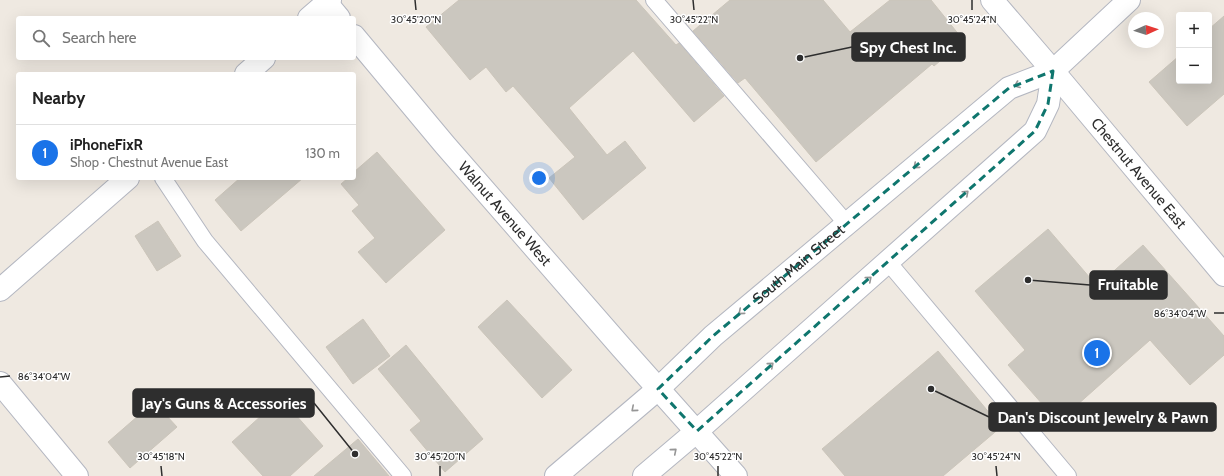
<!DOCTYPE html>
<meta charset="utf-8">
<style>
body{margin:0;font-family:Cabin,sans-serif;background:#f2f2f2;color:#222}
.controls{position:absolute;right:12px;top:12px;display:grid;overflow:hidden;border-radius:4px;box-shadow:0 4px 16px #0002}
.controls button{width:36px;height:36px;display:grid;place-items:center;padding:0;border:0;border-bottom:1px solid #e0e0e0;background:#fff;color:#222;font:20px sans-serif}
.compass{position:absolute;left:1128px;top:12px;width:36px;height:36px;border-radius:50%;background:#fff;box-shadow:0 4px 16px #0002;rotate:87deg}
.you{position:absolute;left:539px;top:178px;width:14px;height:14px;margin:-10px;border:3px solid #fff;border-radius:50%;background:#1a73e8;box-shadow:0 0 0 6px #1a73e833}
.badge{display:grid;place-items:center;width:26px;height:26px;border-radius:50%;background:#1a73e8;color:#fff;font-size:13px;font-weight:700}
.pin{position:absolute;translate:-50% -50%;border:2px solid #fff;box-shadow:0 1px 4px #0006}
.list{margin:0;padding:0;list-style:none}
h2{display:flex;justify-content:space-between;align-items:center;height:52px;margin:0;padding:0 16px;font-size:17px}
h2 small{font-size:13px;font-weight:400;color:#767676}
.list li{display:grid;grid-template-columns:26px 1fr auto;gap:12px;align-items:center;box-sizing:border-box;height:56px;padding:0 16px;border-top:1px solid #e0e0e0}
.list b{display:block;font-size:15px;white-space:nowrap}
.list p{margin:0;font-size:13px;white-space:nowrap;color:#767676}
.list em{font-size:13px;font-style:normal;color:#767676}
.icon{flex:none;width:22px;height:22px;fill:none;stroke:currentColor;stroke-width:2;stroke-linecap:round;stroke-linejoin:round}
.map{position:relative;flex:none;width:1224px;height:476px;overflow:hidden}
.search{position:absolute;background:#fff;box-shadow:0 4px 16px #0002;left:16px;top:16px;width:340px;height:44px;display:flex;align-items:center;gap:10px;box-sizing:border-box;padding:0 14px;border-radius:4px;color:#767676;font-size:15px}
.panel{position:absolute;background:#fff;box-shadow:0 4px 16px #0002;left:16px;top:72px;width:340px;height:108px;border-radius:4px}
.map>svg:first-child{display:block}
.building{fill:#cbc7bf;stroke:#cbc5ba}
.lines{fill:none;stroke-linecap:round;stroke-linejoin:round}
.service-casing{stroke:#b4b7c1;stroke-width:18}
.minor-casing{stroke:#b4b7c1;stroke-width:24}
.tertiary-casing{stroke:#b4b7c1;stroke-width:24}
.service{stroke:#fff;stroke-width:16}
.minor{stroke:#fff;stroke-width:22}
.tertiary{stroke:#fff;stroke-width:22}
.oneway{stroke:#969696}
.marked{fill:none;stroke:#0f766e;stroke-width:3;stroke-dasharray:8 5;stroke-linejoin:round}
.ticks{fill:none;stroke:#2e2e2e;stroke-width:1.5}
.labels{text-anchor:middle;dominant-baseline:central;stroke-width:3;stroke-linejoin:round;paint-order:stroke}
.street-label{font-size:15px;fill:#2e2e2e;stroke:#fff}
.ticks-label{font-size:10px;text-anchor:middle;fill:#2e2e2e;stroke:#fff;stroke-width:3;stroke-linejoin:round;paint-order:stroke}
.leader{fill:none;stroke:#2e2e2e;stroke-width:1.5}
.callout-dot{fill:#2e2e2e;stroke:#fff;stroke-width:1.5}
.callout{fill:#2e2e2e;stroke:#2e2e2e;stroke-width:1.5}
.callout-label{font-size:16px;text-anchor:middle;font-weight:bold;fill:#fff}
</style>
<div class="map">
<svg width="1224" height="476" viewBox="0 0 1224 476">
<rect width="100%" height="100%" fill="#efe9e1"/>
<g class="building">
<path d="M459,0H636L676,45L679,43L724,96L694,122L633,51L569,108L607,155L625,141L646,168L583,220L549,178L575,157L513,86L506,92L486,67L470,80L426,27Z"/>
<path d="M730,0H823L850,32L890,0H931L964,41L934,66L932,64L816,162L745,78L738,83L693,31Z"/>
<path d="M1224,16V94L1187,126L1149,82L1179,56V81H1209V29Z"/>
<path d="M377,152L445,230L386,283L358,252L375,238L352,211L359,205L341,184L348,178H354V172Z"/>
<path d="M240,178H303L241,231L215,200Z"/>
<path d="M158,221L181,256L157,271L135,236Z"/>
<path d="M1048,229L1097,286L1143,245L1224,336V355L1190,385L1150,340L1058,422L1008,365L1025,350L975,291Z"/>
<path d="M507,300L572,370L542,398L478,327Z"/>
<path d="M363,319L390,356L353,384L326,347Z"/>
<path d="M406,345L483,439L445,472L410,430L421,421L378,369Z"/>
<path d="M938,351L1001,427L943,476H845L822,449Z"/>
<path d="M281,398L323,446L290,476H263L232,442Z"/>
<path d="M154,402L177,427L130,468L108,442Z"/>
<path d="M358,439L389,476H314Z"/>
</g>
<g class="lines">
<g class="service-casing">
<g id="service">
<path d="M654,0L847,224"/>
<path d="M163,178L205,241L403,476"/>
<path d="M888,262L1068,476"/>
</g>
</g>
<g class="minor-casing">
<g id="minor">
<path d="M324,0L339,18"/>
<path id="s1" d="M992,0L1053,71L1224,275"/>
<path d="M309,18L330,0"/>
<path id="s2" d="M354,36L445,145L621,347L736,476"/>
<path d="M246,74L264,58"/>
<path d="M0,290L128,178"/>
<path d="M0,383L77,476"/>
</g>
</g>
<g class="tertiary-casing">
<g id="tertiary">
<path id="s3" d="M556,476L658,389L713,336L1009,88L1053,71L1129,0"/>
<path d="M644,476L697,431L1035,131L1048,104L1053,71"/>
</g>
</g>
<use href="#service" class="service"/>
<use href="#minor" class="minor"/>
<use href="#tertiary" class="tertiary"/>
</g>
<defs><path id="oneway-chevron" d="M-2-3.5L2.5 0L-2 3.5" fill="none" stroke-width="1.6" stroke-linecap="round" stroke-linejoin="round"/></defs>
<g class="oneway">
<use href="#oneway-chevron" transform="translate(1017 85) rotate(159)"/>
<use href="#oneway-chevron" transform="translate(916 166) rotate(140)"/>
<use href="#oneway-chevron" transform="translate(966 193) rotate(-42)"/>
<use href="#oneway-chevron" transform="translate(869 279) rotate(-41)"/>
<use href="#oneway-chevron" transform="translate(741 312) rotate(140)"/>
<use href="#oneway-chevron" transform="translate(771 365) rotate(-41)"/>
<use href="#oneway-chevron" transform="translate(634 409) rotate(139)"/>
<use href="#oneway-chevron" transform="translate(674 451) rotate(-40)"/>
</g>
<path class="marked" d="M1053,71L1048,104L1035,131L697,431L658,389L713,336L1009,88Z"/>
<path class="ticks" d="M415,0L416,10M693,0L694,10M972,0V10M1214,313H1224M0,377L10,376M161,466L162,476M440,466V476M718,466V476M996,466L997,476"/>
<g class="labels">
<g class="street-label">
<text stroke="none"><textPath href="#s1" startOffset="227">Chestnut Avenue East</textPath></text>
<text stroke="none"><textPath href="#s2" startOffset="233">Walnut Avenue West</textPath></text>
<text stroke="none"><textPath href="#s3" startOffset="322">South Main Street</textPath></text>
</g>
</g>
<g class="ticks-label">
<text x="416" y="23">30°45'20"N</text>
<text x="694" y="23">30°45'22"N</text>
<text x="972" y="23">30°45'24"N</text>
<text x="1180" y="317">86°34'04"W</text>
<text x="44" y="380">86°34'04"W</text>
<text x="161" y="460">30°45'18"N</text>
<text x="440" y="460">30°45'20"N</text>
<text x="718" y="460">30°45'22"N</text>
<text x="996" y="460">30°45'24"N</text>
</g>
<path class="leader" d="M800 58L852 47M1028 280L1090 285M355 454L314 403M931 389L989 417"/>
<g class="callout-dot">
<circle cx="800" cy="58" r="4"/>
<circle cx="1028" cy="280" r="4"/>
<circle cx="355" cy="454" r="4"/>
<circle cx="931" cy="389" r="4"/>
</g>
<g class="callout">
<rect x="852" y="33" width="113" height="28" rx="4"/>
<rect x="1090" y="271" width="77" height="28" rx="4"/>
<rect x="133" y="389" width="181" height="28" rx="4"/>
<rect x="989" y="403" width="227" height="28" rx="4"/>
</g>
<g class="callout-label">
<text x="908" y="53">Spy Chest Inc.</text>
<text x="1128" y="290">Fruitable</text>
<text x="224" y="409">Jay's Guns &amp; Accessories</text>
<text x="1103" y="423">Dan's Discount Jewelry &amp; Pawn</text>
</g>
</svg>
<div class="controls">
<button>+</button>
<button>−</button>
</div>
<svg class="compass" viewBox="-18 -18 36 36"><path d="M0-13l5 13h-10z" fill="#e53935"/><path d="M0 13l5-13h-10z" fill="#767676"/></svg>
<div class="you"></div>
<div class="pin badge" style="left:1097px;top:353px">1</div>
<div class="search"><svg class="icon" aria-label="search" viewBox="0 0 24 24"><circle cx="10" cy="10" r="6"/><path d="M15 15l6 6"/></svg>Search here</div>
<section class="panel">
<h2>Nearby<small></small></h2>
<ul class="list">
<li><span class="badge">1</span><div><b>iPhoneFixR</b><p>Shop · Chestnut Avenue East</p></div><em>130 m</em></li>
</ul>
</section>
</div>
